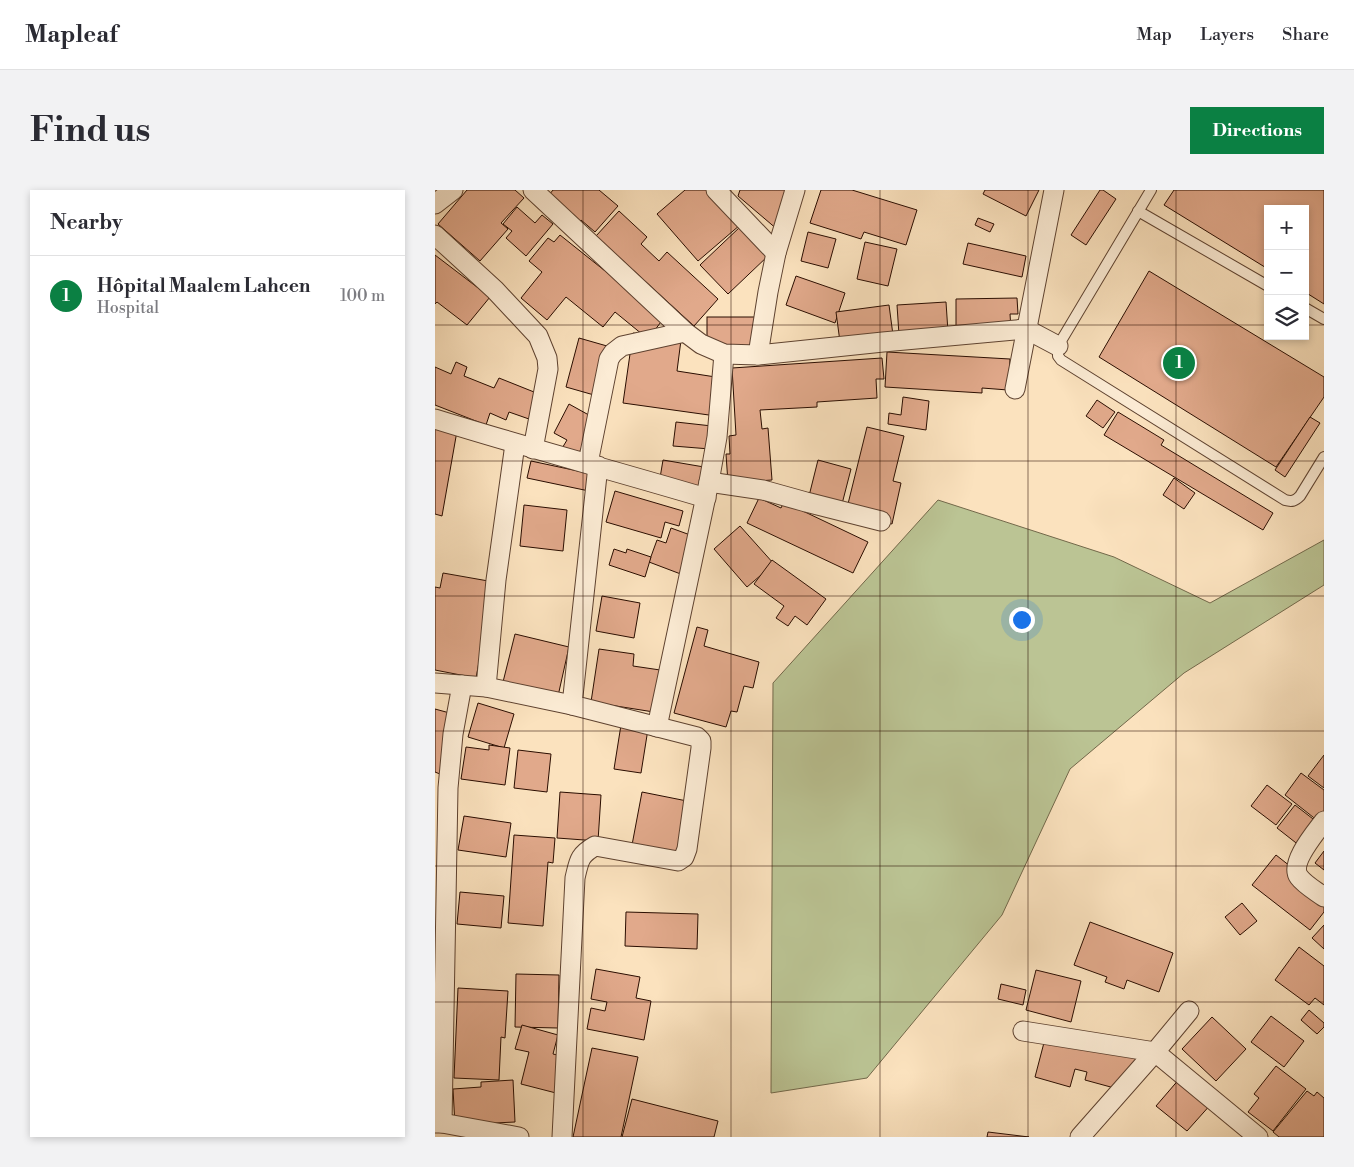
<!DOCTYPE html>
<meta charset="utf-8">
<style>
body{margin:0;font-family:"Libre Bodoni",serif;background:#f2f2f3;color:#2b2b33}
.controls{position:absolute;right:15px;top:15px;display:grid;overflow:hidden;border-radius:0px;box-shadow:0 2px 8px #0003}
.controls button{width:45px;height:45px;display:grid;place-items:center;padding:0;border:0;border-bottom:1px solid #e1e1e2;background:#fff;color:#2b2b33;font:25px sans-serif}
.you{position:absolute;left:586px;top:429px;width:18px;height:18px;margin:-12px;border:4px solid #fff;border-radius:50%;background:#1a73e8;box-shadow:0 0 0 8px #1a73e833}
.badge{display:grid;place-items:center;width:32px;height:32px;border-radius:50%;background:#0b8043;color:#fff;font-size:16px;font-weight:700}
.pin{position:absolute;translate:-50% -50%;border:2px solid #fff;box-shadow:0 1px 5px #0006}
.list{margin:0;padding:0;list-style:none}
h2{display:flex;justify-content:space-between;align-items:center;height:65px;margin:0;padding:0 20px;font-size:21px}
h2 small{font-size:16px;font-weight:400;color:#7c7c81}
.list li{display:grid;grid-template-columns:32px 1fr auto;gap:15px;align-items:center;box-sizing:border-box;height:80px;padding:0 20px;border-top:1px solid #e1e1e2}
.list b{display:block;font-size:19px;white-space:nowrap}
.list p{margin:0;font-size:16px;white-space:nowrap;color:#7c7c81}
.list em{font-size:16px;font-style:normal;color:#7c7c81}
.icon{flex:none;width:28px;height:28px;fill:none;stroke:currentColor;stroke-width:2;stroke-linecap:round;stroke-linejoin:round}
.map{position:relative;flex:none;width:889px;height:947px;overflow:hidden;border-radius:0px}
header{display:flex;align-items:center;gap:30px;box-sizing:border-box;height:70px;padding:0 25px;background:#fff;border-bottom:1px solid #e1e1e2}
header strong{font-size:24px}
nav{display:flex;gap:28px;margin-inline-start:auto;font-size:18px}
.intro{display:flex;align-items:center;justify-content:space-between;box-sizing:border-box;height:120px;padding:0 30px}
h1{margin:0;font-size:35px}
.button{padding:12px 22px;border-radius:0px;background:#0b8043;color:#fff;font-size:18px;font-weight:700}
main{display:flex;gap:30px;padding:0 30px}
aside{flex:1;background:#fff;border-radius:0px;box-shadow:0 2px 8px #0003}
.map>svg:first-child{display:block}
.green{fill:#bbc494;stroke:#72684a}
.building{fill:#e1a98b;stroke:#2a0d00}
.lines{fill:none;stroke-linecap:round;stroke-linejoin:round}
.lane-casing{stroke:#5e4230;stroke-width:12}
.street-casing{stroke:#5e4230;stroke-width:21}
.lane{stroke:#fcecd5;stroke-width:10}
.street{stroke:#fcecd5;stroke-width:19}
.grid{fill:none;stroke:#2a0d00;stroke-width:1;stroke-opacity:0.55}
</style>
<header>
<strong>Mapleaf</strong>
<nav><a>Map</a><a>Layers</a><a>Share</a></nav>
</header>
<div class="intro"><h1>Find us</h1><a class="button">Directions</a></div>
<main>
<aside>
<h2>Nearby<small></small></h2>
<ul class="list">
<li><span class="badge">1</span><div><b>Hôpital Maalem Lahcen</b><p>Hospital</p></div><em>100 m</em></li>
</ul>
</aside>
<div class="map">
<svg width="889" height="947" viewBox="0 0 889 947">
<rect width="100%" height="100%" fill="#fbe2be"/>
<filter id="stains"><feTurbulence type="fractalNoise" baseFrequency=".004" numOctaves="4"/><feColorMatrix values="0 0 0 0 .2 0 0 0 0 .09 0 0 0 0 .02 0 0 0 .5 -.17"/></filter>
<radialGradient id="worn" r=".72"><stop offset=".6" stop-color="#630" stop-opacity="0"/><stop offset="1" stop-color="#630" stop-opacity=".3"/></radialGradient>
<path class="green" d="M503,310L679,367L775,413L889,350V395L749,483L635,579L567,725L432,888L336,903L338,493Z"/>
<g class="building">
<path d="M32,0H80L89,8L66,33L73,39L45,71L3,34Z"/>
<path d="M118,0H164L183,16L160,42L146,30L144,32L114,5Z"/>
<path d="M250,0H276L305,35L263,71L222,24Z"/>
<path d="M305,0H364L343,40L303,6Z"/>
<path d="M386,0H417L482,20L471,55L429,42L426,49L375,33Z"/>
<path d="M550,0H604L591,26L548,4Z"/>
<path d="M665,0H668L681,9L651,55L636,45Z"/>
<path d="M739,0H889V114L870,102V19H833V79L729,15Z"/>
<path d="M82,17L100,33L107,25L118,34L91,66L71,48L77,41L68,34Z"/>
<path d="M184,21L212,47L206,54L224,71L232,62L283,109L259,136L161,46Z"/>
<path d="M543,28L559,34L555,42L540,35Z"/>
<path d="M306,36L334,65L293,104L265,75Z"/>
<path d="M373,42L401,49L393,78L366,71Z"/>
<path d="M125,45L229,128L213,149L180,122L168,137L131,107L112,130L86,108L107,82L94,71L113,48L119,52Z"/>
<path d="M430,52L462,59L453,96L422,89Z"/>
<path d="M533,53L591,66L587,87L528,74Z"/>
<path d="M0,65L55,107L32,135L2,112L0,114Z"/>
<path d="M714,81L889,187V207L841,277L664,167Z"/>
<path d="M361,86L410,103L400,133L351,115Z"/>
<path d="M582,108L583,124H575L576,140L521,141V109Z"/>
<path d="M511,112L513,142L464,145L462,115Z"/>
<path d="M454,115L458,145L405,152L401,122Z"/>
<rect x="272" y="127" width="56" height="31"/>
<path d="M198,143L246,150L242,181L287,188L281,226L188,213Z"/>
<path d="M144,148L179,158L166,207L131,197Z"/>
<path d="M452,162L575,169L573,200L547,198V203L450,197Z"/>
<path d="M447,168L449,189H441L442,208L382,212V217L325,220L327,239L333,238L337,290L293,293L291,264H295L294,246L301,245L297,178Z"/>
<path d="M21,172L32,177L29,186L59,198L64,188L104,204L94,229L74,222L71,230L55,223L51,235L0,215V177L16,184Z"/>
<path d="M468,207L494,211L491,240L453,234L454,223L466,225Z"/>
<path d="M662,210L680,222L668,238L651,226Z"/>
<path d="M134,214L161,229L142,267L126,260L132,250L119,243Z"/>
<path d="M683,222L729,250L726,255L838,323L828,340L669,245Z"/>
<path d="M875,227L885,233L850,287L840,280Z"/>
<path d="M241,232L277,236L275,259L238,256Z"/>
<path d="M0,237L22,241L7,326L0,324Z"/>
<path d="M432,237L469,246L458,291L466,293L457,334L411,322Z"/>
<path d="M228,270L269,277L264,302L224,294Z"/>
<path d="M383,270L416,279L407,314L374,306Z"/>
<path d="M96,271L157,284L154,301L92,288Z"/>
<path d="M739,288L760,303L749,319L728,305Z"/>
<path d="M180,301L248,321L244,336L230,332L226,348L171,332Z"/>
<path d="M324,308L346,318L349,312L433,352L418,383L312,333Z"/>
<path d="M89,315L132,320L128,361L85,356Z"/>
<path d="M305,336L339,374L312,397L279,359Z"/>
<path d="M236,338L258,346L251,386L214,372L222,350L231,353Z"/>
<path d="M179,359L191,363L192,359L216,367L210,387L174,375Z"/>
<path d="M337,370L391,409L372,435L360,426L353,436L341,428L349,416L319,394Z"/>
<path d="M8,383L59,392L41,488L0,480V397L5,398Z"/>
<path d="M167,406L205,413L199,448L161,441Z"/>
<path d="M262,437L273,440L269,456L324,472L318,498L309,496L302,522L296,521L291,537L239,523Z"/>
<path d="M80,444L134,457L123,506L68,492Z"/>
<path d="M164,459L199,464L198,476L232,481L225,523L156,512Z"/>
<path d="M43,513L79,524L69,558L33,547Z"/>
<path d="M0,519L22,525L5,584L0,582Z"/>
<path d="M186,535L213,539L206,583L179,579Z"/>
<path d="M54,555L75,558L70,595L26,589L31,557L54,560Z"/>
<path d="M83,560L116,564L112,602L79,598Z"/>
<path d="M889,565V598L873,586Z"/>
<path d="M866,583L889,600V623L883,631L850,605Z"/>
<path d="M832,595L857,614L841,635L816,616Z"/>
<path d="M125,602L166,605L163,651L122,648Z"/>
<path d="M207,602L252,611L242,663L197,655Z"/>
<path d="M860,615L882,632L865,656L842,638Z"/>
<path d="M29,626L76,633L71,667L23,660Z"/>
<path d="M79,645L120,648L118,673L113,672L108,736L73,733Z"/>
<path d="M889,661V680L880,673Z"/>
<path d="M841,665L889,703V722L875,740L817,695Z"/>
<path d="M25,702L69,706L66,738L22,734Z"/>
<path d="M807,713L822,731L805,745L790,727Z"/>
<path d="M191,722L263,724L262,759L190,756Z"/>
<path d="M655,732L738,763L724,802L692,790L689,799L670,792L672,787L639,775Z"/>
<path d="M889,735V759L877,748Z"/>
<path d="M864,757L889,776V815L880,808L874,815L840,790Z"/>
<path d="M161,779L205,787L201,808L216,811L209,850L152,839L156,818L170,821L172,812L156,809Z"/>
<path d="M601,780L646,791L636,832L591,820Z"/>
<path d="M81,784L124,785L123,838L80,837Z"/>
<path d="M566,794L591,800L588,815L563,809Z"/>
<path d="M23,798L73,801L70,848L66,847L64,890L19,888Z"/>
<path d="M874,820L889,833V837L882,844L866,830Z"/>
<path d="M836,826L869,851L849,877L816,852Z"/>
<path d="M777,827L811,859L781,891L747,859Z"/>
<path d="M87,835L123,845L118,864L131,867L121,903L86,894L94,862L80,859Z"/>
<path d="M611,845L705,863L698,890L683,899L650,890L652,882L640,879L635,897L600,887Z"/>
<path d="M157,858L203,867L186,947H138Z"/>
<path d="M841,876L871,899L838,941L813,922L824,908L819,904Z"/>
<path d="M746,887L777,913L752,941L721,916Z"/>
<path d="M78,890L80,932L20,935L18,899L46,897V892Z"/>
<path d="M872,901L879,906L882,902L889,908V947H844L838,942Z"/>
<path d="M197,909L283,931L279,947H187Z"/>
<path d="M553,942L594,947H552Z"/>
</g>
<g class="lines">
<g class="lane-casing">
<g id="lane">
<path d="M716,0L623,156V166L626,170L850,310C857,312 860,311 865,306L889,267"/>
<path d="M703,21L833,96"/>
<path d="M870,118L889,129"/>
</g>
</g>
<g class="street-casing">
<g id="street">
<path d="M98,0L250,142L266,154L289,164L323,165L448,152L591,139L623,156"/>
<path d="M281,0L341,63"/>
<path d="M0,14L18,0"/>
<path d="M0,45L60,100L103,146L112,168L113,179L98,259"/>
<path d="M323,165L333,102L341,63L360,0"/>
<path d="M580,199L619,0"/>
<path d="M0,229C90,257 180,281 271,308"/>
<path d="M153,273L174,169L178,163L187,156L250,142"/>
<path d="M274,292L328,300L371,312L446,331"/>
<path d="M0,493L51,497L137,515"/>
<path d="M51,497L61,390L80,254"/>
<path d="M222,537L274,292L282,247L289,164"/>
<path d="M889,631C881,642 854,673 864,687C870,695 881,701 889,707"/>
<path d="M588,841L720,862L754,821"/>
<path d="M0,933H7L84,947"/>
<path d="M7,933L13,598L18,544L27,495"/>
<path d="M127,947L140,688C144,671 144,665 160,656L243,671L249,667L252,659L266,558V551L262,547L137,515L163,276"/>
<path d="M645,947L720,862L823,947"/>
</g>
</g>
<use href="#lane" class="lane"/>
<use href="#street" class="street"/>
</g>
<path class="grid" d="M148,0V947M296,0V947M445,0V947M593,0V947M741,0V947M0,135H833M870,135H889M0,271H889M0,406H889M0,541H889M0,676H889M0,812H889"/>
<rect width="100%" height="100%" filter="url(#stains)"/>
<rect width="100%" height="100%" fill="url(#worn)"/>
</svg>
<div class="controls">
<button>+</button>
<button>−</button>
<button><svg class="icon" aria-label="layers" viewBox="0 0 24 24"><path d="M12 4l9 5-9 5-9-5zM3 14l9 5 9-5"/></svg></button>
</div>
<div class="you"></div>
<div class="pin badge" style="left:744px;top:173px">1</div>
</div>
</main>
